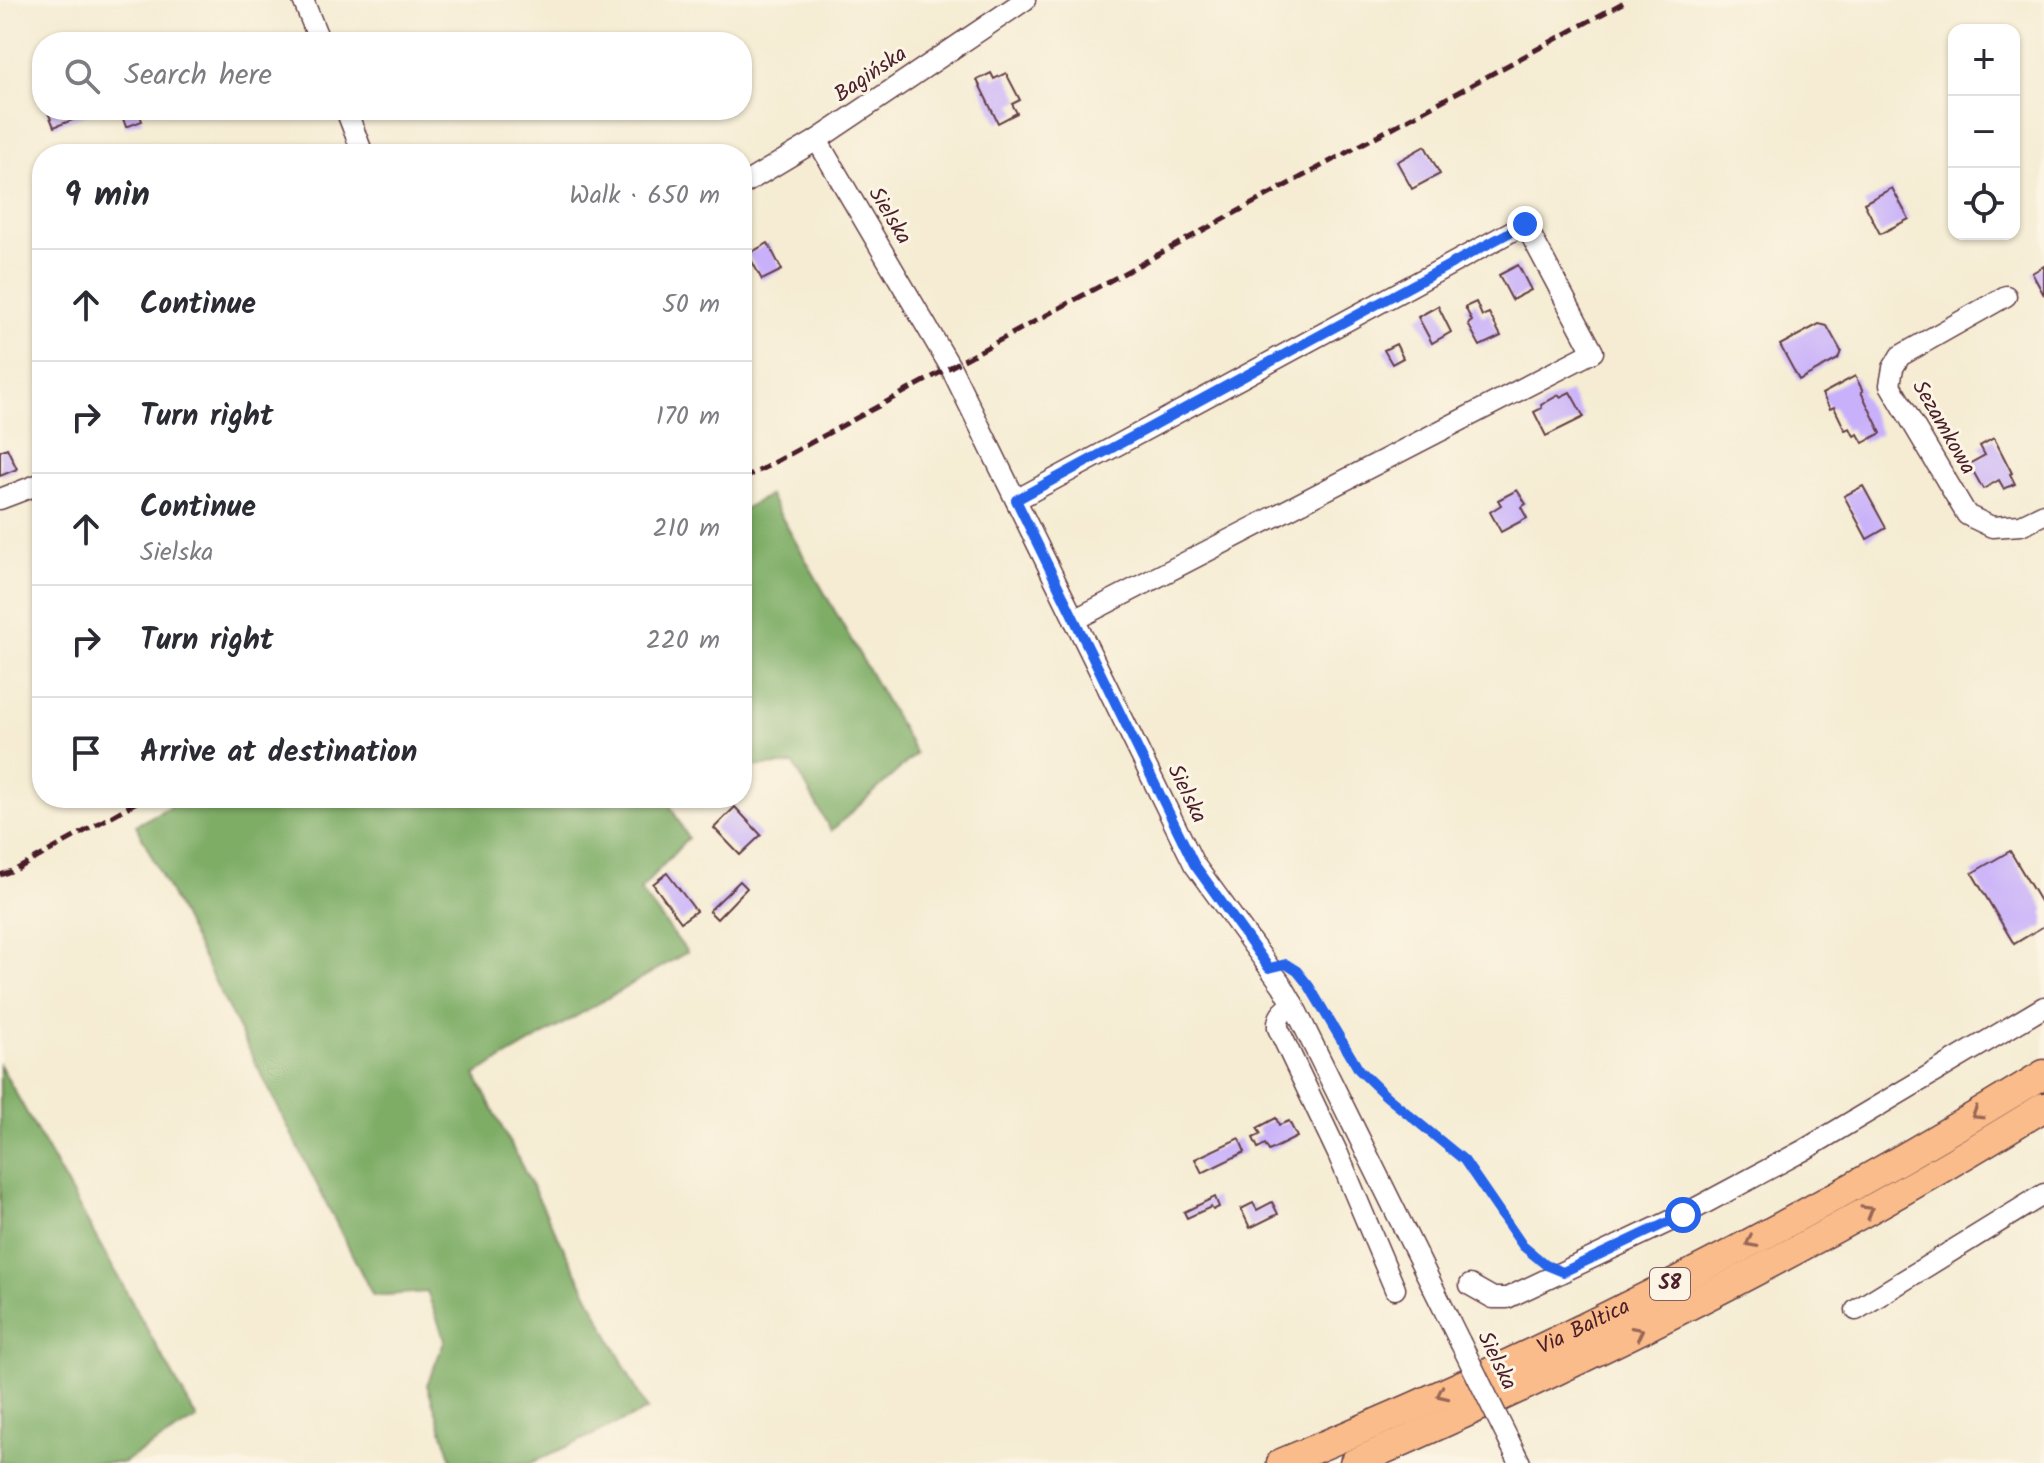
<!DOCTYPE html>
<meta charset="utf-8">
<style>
body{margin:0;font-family:Kalam,sans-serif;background:#f2f2f3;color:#2b2b33}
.controls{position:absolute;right:24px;top:24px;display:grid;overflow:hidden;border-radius:16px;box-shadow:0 2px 6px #0004}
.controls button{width:72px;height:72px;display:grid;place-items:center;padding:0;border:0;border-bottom:2px solid #e1e1e2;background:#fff;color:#2b2b33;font:40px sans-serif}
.stop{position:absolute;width:24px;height:24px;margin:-18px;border:6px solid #2563eb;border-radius:50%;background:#fff}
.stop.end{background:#2563eb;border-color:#fff;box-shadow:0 2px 8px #0008}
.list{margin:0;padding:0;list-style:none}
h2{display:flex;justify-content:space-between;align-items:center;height:104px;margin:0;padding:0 32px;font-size:34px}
h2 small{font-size:26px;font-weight:400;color:#7c7c81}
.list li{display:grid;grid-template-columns:52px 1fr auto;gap:24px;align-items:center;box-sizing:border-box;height:112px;padding:0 32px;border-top:2px solid #e1e1e2}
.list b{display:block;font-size:30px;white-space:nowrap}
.list p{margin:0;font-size:26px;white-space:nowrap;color:#7c7c81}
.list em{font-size:26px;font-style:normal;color:#7c7c81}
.icon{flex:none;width:44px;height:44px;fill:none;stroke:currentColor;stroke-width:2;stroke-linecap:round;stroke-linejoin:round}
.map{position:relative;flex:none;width:2044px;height:1463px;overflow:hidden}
.search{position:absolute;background:#fff;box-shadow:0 2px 6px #0004;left:32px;top:32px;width:720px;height:88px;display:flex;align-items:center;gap:20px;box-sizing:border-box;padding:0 28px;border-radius:32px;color:#7c7c81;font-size:30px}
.panel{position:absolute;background:#fff;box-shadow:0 2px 6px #0004;left:32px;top:144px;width:720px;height:664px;border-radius:32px}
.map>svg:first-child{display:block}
.forest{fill:#7ead66;stroke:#646648;stroke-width:2}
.building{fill:#c8b0fa}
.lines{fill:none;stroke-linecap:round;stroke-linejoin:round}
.minor-casing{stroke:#643e44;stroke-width:23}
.highway-casing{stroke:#643e44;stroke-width:31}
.path{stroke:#643e44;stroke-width:3;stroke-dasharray:2 6;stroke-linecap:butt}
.minor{stroke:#fff;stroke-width:20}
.highway{stroke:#f9bc8a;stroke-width:28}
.rail{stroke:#4a1f2b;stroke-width:5;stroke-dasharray:12 6;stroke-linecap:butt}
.minor-bridge-casing{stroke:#643e44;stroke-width:23;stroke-linecap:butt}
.minor-bridge{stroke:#fff;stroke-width:20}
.oneway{stroke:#996656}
.route{stroke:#2563eb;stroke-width:10}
.labels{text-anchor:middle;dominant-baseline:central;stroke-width:6;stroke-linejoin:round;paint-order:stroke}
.shield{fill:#fcf5e5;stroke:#7f5f63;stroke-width:2}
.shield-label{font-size:20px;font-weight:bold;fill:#4a1f2b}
.street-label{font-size:22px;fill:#4a1f2b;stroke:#fcf5e5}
</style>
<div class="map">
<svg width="2044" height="1463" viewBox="0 0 2044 1463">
<rect width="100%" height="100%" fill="#fcf5e5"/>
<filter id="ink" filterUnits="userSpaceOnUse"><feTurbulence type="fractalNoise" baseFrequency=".0125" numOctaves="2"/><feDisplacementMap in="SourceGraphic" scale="16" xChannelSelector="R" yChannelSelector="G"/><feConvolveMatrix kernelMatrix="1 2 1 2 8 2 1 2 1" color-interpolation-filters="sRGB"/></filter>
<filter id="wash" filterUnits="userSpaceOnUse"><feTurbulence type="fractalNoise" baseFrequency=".006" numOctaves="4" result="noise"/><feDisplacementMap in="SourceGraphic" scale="32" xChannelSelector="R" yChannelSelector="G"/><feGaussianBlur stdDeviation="1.8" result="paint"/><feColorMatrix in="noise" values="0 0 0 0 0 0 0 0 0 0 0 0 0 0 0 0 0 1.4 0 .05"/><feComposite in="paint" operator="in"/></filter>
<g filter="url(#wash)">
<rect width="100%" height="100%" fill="#f5ecd3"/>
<g class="forest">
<path d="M769,495L916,754L831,831L794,764L748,767L742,759V510Z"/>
<path d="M186,798H666L688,838L640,890L687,952L475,1075L647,1410L531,1463H453L427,1385L445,1340L427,1292L373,1296L136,825Z"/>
<path d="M0,1065L197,1419L122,1463H0Z"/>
</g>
<g id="blocks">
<g class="building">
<path d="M991,73L994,79L1006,73L1020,100L1012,104L1017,113L998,123L977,80Z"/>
<path d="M47,110H84L86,115L54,127Z"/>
<path d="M120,110H138L142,121L126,127Z"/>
<path d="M1425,146L1440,174L1412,189L1397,162Z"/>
<path d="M1892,188L1909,219L1880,234L1864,203Z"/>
<path d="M768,243L782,270L762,280L748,254Z"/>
<path d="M1518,265L1531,290L1512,300L1499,275Z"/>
<path d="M2044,266V295L2032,273Z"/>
<path d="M1476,302L1482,316L1489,313L1501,336L1480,346L1468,324L1472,321L1465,307Z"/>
<path d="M1438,306L1451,332L1432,343L1418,317Z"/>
<path d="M1819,324L1827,326L1841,351L1838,359L1799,380L1780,345Z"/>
<path d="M1396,344L1403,358L1392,364L1384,350Z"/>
<path d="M1855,376L1863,391L1861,392L1881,433L1863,443L1858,434L1854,436L1850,428L1845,430L1834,407L1830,409L1822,394Z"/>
<path d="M1570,392L1584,417L1546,436L1534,412L1542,408L1541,405L1559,395L1560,397Z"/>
<path d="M1994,438L2012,473L2010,474L2015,484L2004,489L1999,480L1983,489L1969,464L1985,455L1980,446Z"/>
<path d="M7,448L17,469L0,476V451Z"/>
<path d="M1863,486L1886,528L1867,539L1844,496Z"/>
<path d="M1517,490L1526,504L1521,507L1527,518L1501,532L1490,512L1501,505L1498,500Z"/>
<path d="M735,807L761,835L740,855L714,828Z"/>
<path d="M2010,851L2044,908V926L2014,944L1972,873Z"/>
<path d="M667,873L696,911L681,922L653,884Z"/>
<path d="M740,881L747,888L717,919L709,911Z"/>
<path d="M1276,1118L1279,1125L1289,1121L1297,1137L1269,1151L1265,1144L1258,1148L1253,1138L1261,1134L1257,1128Z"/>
<path d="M1239,1138L1245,1152L1202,1173L1195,1159Z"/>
<path d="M1215,1197L1219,1207L1213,1210L1211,1207L1187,1218L1184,1212Z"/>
<path d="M1272,1202L1278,1214L1250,1228L1241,1209L1253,1203L1257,1210Z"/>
</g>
</g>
</g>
<g filter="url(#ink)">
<use href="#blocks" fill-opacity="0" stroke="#643e44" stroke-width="2"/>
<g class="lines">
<g class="minor-casing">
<g id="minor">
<path d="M303,0L320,42"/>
<path d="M346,110L363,154"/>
<path d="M817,140L951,368L1194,864L1282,985L1293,1004L1460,1342"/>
<path d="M742,185L817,140L1025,0"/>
<path d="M2006,296L1900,356L1893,368L1890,385L1967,515L1992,527L2021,525L2044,514"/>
<path d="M0,499L42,483"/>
<path d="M1016,500L1525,224L1593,352L1074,620"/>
<path d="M1293,1004C1284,1011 1277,1015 1278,1028L1338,1154L1395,1289"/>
<path d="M1470,1285L1493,1298H1507L1683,1215L1804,1150L2044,1007"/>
<path d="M1856,1310L2044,1194"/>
<path d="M1509,1441L1520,1463"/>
</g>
</g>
<g class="highway-casing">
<g id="highway">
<path id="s1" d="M1281,1463C1545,1355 1801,1224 2044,1074"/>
<path d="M1354,1463C1592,1359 1824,1244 2044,1107"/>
</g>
</g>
<path class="path" d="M1295,969L1309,986L1359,1070L1386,1096L1464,1160L1523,1246L1542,1263"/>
<use href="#minor" class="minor"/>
<use href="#highway" class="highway"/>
<g class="rail">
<path d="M742,480L1628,0"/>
<path d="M0,875L17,869L144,798"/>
</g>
<g class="minor-bridge-casing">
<path id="minor-bridge" d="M1460,1342L1509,1441"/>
</g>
<use href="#minor-bridge" class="minor-bridge"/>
</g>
<defs><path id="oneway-chevron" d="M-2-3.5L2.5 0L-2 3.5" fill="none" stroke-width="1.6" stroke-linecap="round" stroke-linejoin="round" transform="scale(2)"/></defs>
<g class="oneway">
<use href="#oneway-chevron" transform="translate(1977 1114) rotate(149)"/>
<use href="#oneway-chevron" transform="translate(1868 1211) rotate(-30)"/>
<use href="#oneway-chevron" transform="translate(1751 1242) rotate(152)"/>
<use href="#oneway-chevron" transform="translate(1638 1332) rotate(-27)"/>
<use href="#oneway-chevron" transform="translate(1442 1394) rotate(155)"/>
</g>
</g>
<g class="lines" filter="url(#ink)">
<path class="route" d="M1525,224L1016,500L1194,864L1269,968L1286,964L1297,971L1309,986L1359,1070L1386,1096L1464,1160L1523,1246L1546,1265L1563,1272L1683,1215"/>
</g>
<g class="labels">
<rect class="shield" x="1650" y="1268" width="40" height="32" rx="6"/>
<g class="shield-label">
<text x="1670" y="1284">S8</text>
</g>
<g class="street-label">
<text transform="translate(871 75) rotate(-34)">Bagińska</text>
<text transform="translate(889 216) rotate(59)">Sielska</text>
<text transform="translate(1943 428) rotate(60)">Sezamkowa</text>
<text transform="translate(1186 794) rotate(64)">Sielska</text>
<text stroke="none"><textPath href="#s1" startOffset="332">Via Baltica</textPath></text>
<text transform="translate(1496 1361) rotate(64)">Sielska</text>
</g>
</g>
</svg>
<div class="controls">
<button>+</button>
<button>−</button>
<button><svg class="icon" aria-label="locate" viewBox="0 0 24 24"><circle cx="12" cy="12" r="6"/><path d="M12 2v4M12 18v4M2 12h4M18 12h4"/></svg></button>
</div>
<div class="stop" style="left:1683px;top:1215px"></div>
<div class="stop end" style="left:1525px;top:224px"></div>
<div class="search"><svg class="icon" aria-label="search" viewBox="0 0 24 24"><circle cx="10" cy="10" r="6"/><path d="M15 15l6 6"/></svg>Search here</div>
<section class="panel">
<h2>9 min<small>Walk · 650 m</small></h2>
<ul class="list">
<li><svg class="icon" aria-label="ahead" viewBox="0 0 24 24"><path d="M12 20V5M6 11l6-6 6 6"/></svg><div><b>Continue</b></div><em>50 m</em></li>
<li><svg class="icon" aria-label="right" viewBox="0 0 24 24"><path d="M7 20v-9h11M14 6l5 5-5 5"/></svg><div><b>Turn right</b></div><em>170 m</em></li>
<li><svg class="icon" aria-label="ahead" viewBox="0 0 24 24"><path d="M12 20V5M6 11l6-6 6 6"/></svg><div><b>Continue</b><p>Sielska</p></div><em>210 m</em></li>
<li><svg class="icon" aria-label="right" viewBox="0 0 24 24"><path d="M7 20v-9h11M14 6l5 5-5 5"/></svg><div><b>Turn right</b></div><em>220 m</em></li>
<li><svg class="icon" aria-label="arrive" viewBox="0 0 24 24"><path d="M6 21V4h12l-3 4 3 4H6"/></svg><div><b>Arrive at destination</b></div></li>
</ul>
</section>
</div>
